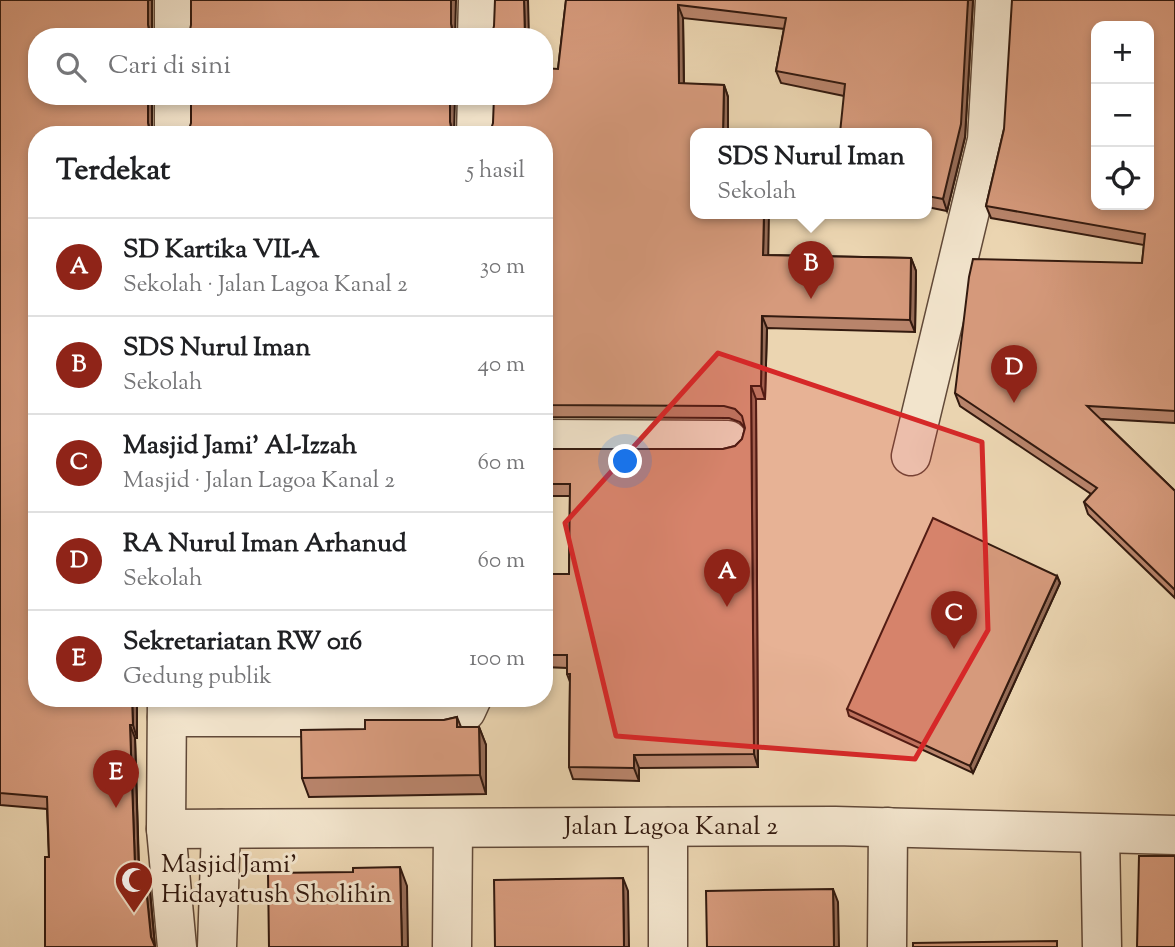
<!DOCTYPE html>
<html lang="id">
<meta charset="utf-8">
<style>
body{margin:0;font-family:"Sorts Mill Goudy",serif;background:#f6f6f6;color:#202124}
.controls{position:absolute;right:21px;top:21px;display:grid;overflow:hidden;border-radius:14px;box-shadow:0 4px 10px #0003}
.controls button{width:63px;height:63px;display:grid;place-items:center;padding:0;border:0;border-bottom:2px solid #e0e0e0;background:#fff;color:#202124;font:35px sans-serif}
.you{position:absolute;left:626px;top:462px;width:24px;height:24px;margin:-18px;border:5px solid #fff;border-radius:50%;background:#1a73e8;box-shadow:0 0 0 10px #1a73e833}
.badge{display:grid;place-items:center;width:46px;height:46px;border-radius:50%;background:#8f2418;color:#fff;font-size:23px;font-weight:700}
.pin{position:absolute;translate:-50% -58px;filter:drop-shadow(0 2px 4px #0008)}
.pin::after{content:'';position:absolute;top:37px;width:24px;height:21px;background:inherit;clip-path:polygon(0 0,100% 0,50% 100%)}
.popup{position:absolute;left:690px;top:128px;width:242px;height:91px;box-sizing:border-box;display:grid;place-content:center;border-radius:14px;background:#fff;filter:drop-shadow(0 2px 5px #0005);font-size:23px;white-space:nowrap;color:#757577}
.popup b{font-size:26px;color:#202124}
.popup::after{content:'';position:absolute;left:50%;top:100%;margin-left:-14px;border:14px solid transparent;border-top-color:#fff}
.list{margin:0;padding:0;list-style:none}
h2{display:flex;justify-content:space-between;align-items:center;height:91px;margin:0;padding:0 28px;font-size:30px}
h2 small{font-size:23px;font-weight:400;color:#757577}
.list li{display:grid;grid-template-columns:46px 1fr auto;gap:21px;align-items:center;box-sizing:border-box;height:98px;padding:0 28px;border-top:2px solid #e0e0e0}
.list b{display:block;font-size:26px;white-space:nowrap}
.list p{margin:0;font-size:23px;white-space:nowrap;color:#757577}
.list em{font-size:23px;font-style:normal;color:#757577}
.icon{flex:none;width:38px;height:38px;fill:none;stroke:currentColor;stroke-width:2;stroke-linecap:round;stroke-linejoin:round}
.map{position:relative;flex:none;width:1175px;height:947px;overflow:hidden}
.search{position:absolute;background:#fff;box-shadow:0 4px 10px #0003;left:28px;top:28px;width:525px;height:77px;display:flex;align-items:center;gap:18px;box-sizing:border-box;padding:0 24px;border-radius:28px;color:#757577;font-size:26px}
.panel{position:absolute;background:#fff;box-shadow:0 4px 10px #0003;left:28px;top:126px;width:525px;height:581px;border-radius:28px}
.map>svg:first-child{display:block}
.lines{fill:none;stroke-linecap:round;stroke-linejoin:round}
.minor-casing{stroke:#614938;stroke-width:41}
.minor{stroke:#f2e4cc;stroke-width:38}
.wall{fill:#b8846b;stroke:#331a0f;stroke-width:2}
.shaded-wall{fill:#966c57;stroke:#331a0f;stroke-width:2}
.building{fill:#d69a7c;stroke:#331a0f;stroke-width:2;fill-rule:evenodd}
.marked{fill:#d62828;fill-opacity:0.2;stroke:#d62828;stroke-width:5;stroke-linejoin:round}
.labels{text-anchor:middle;dominant-baseline:central;stroke-width:6;stroke-linejoin:round;paint-order:stroke}
.street-label{font-size:26px;fill:#331a0f;stroke:#f2e4cc}
.poi-label{font-size:26px;fill:#331a0f;stroke:#f2e4cc;text-anchor:start}
</style>
<div class="map">
<svg width="1175" height="947" viewBox="0 0 1175 947">
<rect width="100%" height="100%" fill="#ebd5b1"/>
<filter id="stains"><feTurbulence type="fractalNoise" baseFrequency=".00286" numOctaves="4"/><feColorMatrix values="0 0 0 0 .2 0 0 0 0 .09 0 0 0 0 .02 0 0 0 .5 -.17"/></filter>
<radialGradient id="worn" r=".72"><stop offset=".6" stop-color="#630" stop-opacity="0"/><stop offset="1" stop-color="#630" stop-opacity=".3"/></radialGradient>
<g class="lines">
<g class="minor-casing">
<g id="minor">
<path d="M174,37V0"/>
<path d="M477,37L478,0"/>
<path d="M174,135V96"/>
<path d="M476,135L477,96"/>
<path d="M544,439L728,440"/>
<path d="M911,456L987,140L995,0"/>
<path d="M167,698L166,829L177,947"/>
<path d="M167,717H451L466,711L472,698"/>
<path d="M668,827V947"/>
<path d="M166,829L835,826L1175,835"/>
<path d="M1100,834L1102,947"/>
<path d="M217,947L221,829"/>
<path d="M452,947L453,829"/>
<path d="M887,947L888,827"/>
</g>
</g>
<use href="#minor" class="minor"/>
</g>
<g class="wall">
<path d="M0,0H152L37,96H152V135L37,698H137V738H135L139,866L149,880L155,947L49,857L47,809L0,805Z"/>
<path d="M566,0H973L965,137L947,211L927,207V133L844,96L781,83L776,71L784,29L683,18L684,84L724,85L728,97V133H696L768,255L911,258L916,271L915,332L767,328L765,399H756L758,767L639,768V781L573,779L569,767L570,682L567,674V668L544,667V574H569L570,496H544V449H723L735,446L742,439L745,428L740,422L729,418L544,417V135L558,69Z"/>
<path d="M1175,0V423L1101,419L1175,491V598L1088,514L1084,502L1091,494L960,406L955,393L1142,263L1144,245L991,218L986,206L1004,129Z"/>
<path d="M1057,576L1060,583L973,773L849,716L847,709Z"/>
<path d="M457,717L461,727H479L486,745V794L309,797L302,778L365,729L444,720Z"/>
</g>
<g class="shaded-wall">
<path d="M148,0H152V37H151L148,25Z"/>
<path d="M451,0H456L455,37H454L451,24Z"/>
<path d="M524,0H528L529,37H525Z"/>
<path d="M968,0H973L965,137L947,211L943,199Z"/>
<path d="M678,5L683,18L684,96L679,83Z"/>
<path d="M724,85L728,97V133H723Z"/>
<path d="M148,96H152V135H151L148,123Z"/>
<path d="M450,96H455L454,135H453L450,122Z"/>
<path d="M764,213H769L768,268L763,255Z"/>
<path d="M911,258L916,271L915,332L910,320Z"/>
<path d="M762,316L767,328L765,399L761,386Z"/>
<path d="M751,386L756,399L758,767L754,754Z"/>
<path d="M1057,576L1060,583L973,773L970,766Z"/>
<path d="M132,698H137V738L133,725Z"/>
<path d="M130,725L135,738L139,878L135,866Z"/>
<path d="M479,727L486,745V794L480,775Z"/>
<path d="M634,755L639,768V781L634,768Z"/>
<path d="M144,867L149,880L155,947L151,937Z"/>
<path d="M400,867L407,886L408,947H402Z"/>
<path d="M623,878L628,891L629,947H624Z"/>
<path d="M833,889L838,902L839,947H834Z"/>
</g>
<g class="building">
<path d="M0,0H148V25L150,35L152,37H37V96H148V123L150,133L152,135H37V698H132L133,725H130L135,866L144,867L151,937L155,947H45V857H49L47,797L0,793Z"/>
<path d="M191,0H451V24L453,34L455,37H187L189,35L191,25Z"/>
<path d="M495,0H524L525,37H491L494,26Z"/>
<path d="M566,0H968L961,124L943,199L927,196V133H840L845,84L776,71L786,18L678,5L679,83L724,85L723,133H696V213H764L763,255L911,258L910,320L762,316L761,386H751L754,754L634,755V768L569,767L570,674H567V655H544V574H569L570,484H544V449H723L735,446L742,439L745,428L742,416L735,409L724,406L544,405V135H489L493,123L494,96H544V68L558,69Z"/>
<path d="M1012,0H1175V411L1087,406L1175,491V590L1084,502L1097,488L955,393L969,277L973,259L1142,263L1145,234L986,206L1004,129ZM1096,26H1149V205H1096Z"/>
<path d="M191,96H450V122L452,132L454,135H187L191,123Z"/>
<path d="M933,518L1057,576L970,766L847,709Z"/>
<path d="M457,717V727H479L480,775L302,778L301,730L365,729V720H444Z"/>
<path d="M1139,856H1175V947H1137Z"/>
<path d="M400,867L402,947H269L268,873L353,872V868Z"/>
<path d="M623,878L624,947H495L494,880Z"/>
<path d="M833,889L834,947H707L706,891Z"/>
<path d="M1057,941V947H913V943Z"/>
</g>
<path class="marked" d="M718,353L982,442L988,630L915,759L616,736L565,523Z"/>
<defs>
<g id="mosque-pin" transform="scale(2.0125)"><path d="M0 17L-7.5 6A9.5 9.5 0 1 1 7.5 6Z" fill="#8f2418" stroke="#f2e4cc"/><path d="M3.5-4.9A6 6 0 1 0 3.5 4.9A5 5 0 1 1 3.5-4.9Z" fill="#fff"/></g>
</defs>
<g fill-rule="evenodd">
<use href="#mosque-pin" x="134" y="880"/>
</g>
<g class="labels">
<g class="street-label">
<text x="671" y="827">Jalan Lagoa Kanal 2</text>
</g>
<g class="poi-label">
<text x="161" y="865">Masjid Jami'<tspan x="161" dy="30">Hidayatush Sholihin</tspan></text>
</g>
</g>
<rect width="100%" height="100%" filter="url(#stains)"/>
<rect width="100%" height="100%" fill="url(#worn)"/>
</svg>
<div class="controls">
<button>+</button>
<button>−</button>
<button><svg class="icon" aria-label="locate" viewBox="0 0 24 24"><circle cx="12" cy="12" r="6"/><path d="M12 2v4M12 18v4M2 12h4M18 12h4"/></svg></button>
</div>
<div class="you"></div>
<div class="pin badge" style="left:727px;top:607px">A</div>
<div class="pin badge" style="left:811px;top:299px">B</div>
<div class="popup"><b>SDS Nurul Iman</b>Sekolah</div>
<div class="pin badge" style="left:954px;top:649px">C</div>
<div class="pin badge" style="left:1014px;top:403px">D</div>
<div class="pin badge" style="left:116px;top:808px">E</div>
<div class="search"><svg class="icon" aria-label="search" viewBox="0 0 24 24"><circle cx="10" cy="10" r="6"/><path d="M15 15l6 6"/></svg>Cari di sini</div>
<section class="panel">
<h2>Terdekat<small>5 hasil</small></h2>
<ul class="list">
<li><span class="badge">A</span><div><b>SD Kartika VII-A</b><p>Sekolah · Jalan Lagoa Kanal 2</p></div><em>30 m</em></li>
<li><span class="badge">B</span><div><b>SDS Nurul Iman</b><p>Sekolah</p></div><em>40 m</em></li>
<li><span class="badge">C</span><div><b>Masjid Jami' Al-Izzah</b><p>Masjid · Jalan Lagoa Kanal 2</p></div><em>60 m</em></li>
<li><span class="badge">D</span><div><b>RA Nurul Iman Arhanud</b><p>Sekolah</p></div><em>60 m</em></li>
<li><span class="badge">E</span><div><b>Sekretariatan RW 016</b><p>Gedung publik</p></div><em>100 m</em></li>
</ul>
</section>
</div>
